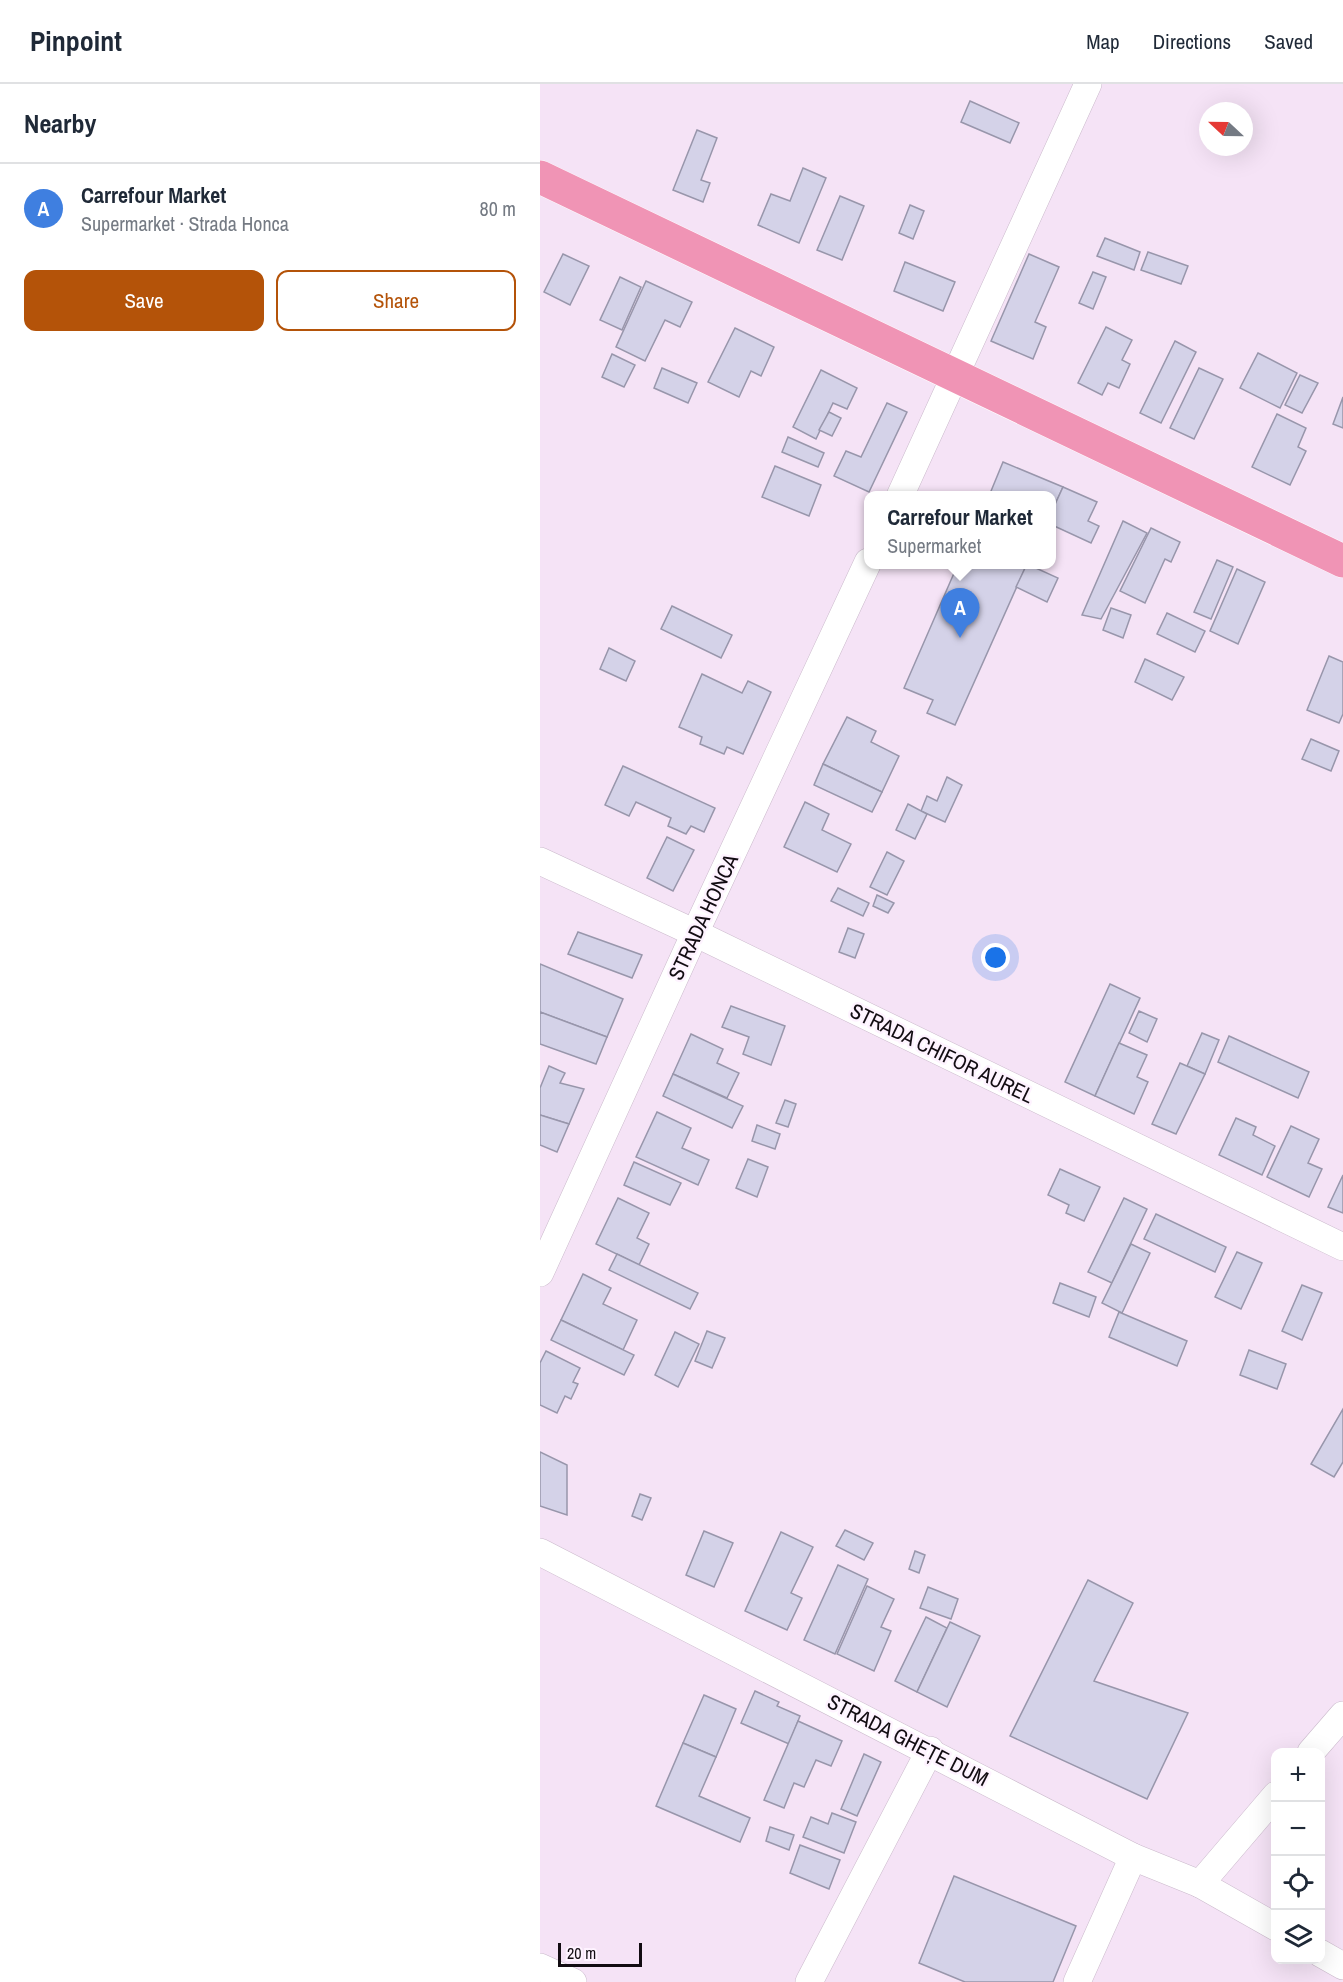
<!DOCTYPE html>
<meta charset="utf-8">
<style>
body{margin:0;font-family:"Archivo Narrow",sans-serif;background:#f2f2f3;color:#1f2937}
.controls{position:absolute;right:18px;bottom:18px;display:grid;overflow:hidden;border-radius:12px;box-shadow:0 6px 24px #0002}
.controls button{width:54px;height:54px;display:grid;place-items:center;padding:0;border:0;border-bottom:2px solid #e0e1e3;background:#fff;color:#1f2937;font:30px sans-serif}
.compass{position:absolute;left:659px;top:18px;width:54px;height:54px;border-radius:50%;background:#fff;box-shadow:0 6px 24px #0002;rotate:292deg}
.scale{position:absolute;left:18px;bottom:15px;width:84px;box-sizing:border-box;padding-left:6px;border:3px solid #120c12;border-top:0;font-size:16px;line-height:21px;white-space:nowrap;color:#120c12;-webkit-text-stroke:4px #fef3ff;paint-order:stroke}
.you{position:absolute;left:456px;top:874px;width:21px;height:21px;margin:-15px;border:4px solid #fff;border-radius:50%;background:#1a73e8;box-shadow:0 0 0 9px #1a73e833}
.badge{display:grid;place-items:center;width:39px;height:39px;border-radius:50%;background:#b45309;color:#fff;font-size:20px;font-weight:700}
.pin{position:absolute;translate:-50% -50px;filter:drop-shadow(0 2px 3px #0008)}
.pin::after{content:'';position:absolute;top:32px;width:21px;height:18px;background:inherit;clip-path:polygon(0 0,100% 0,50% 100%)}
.popup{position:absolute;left:324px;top:407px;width:192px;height:78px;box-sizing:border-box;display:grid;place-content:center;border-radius:12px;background:#fff;filter:drop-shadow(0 2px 4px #0005);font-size:20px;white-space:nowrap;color:#747a83}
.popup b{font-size:22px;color:#1f2937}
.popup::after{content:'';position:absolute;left:50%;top:100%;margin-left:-12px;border:12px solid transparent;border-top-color:#fff}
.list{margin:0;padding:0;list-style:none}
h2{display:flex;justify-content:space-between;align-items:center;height:78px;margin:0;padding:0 24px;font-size:26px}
h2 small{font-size:20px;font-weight:400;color:#747a83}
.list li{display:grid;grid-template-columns:39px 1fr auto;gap:18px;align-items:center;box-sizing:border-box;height:90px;padding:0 24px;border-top:2px solid #e0e1e3}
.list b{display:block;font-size:22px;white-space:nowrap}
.list p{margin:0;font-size:20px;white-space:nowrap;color:#747a83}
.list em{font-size:20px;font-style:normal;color:#747a83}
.actions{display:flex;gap:12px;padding:18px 24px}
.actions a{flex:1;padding:14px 0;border:2px solid #b45309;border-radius:12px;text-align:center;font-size:21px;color:#b45309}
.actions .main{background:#b45309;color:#fff}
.icon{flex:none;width:33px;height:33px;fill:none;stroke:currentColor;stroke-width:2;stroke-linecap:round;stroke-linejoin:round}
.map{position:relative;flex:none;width:803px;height:1898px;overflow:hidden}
header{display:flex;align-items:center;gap:36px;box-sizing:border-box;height:84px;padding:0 30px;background:#fff;border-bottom:2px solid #e0e1e3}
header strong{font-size:28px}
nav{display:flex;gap:33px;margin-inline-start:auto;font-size:21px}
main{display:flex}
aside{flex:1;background:#fff}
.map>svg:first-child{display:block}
.building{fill:#d4d2e8;stroke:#9896ab;stroke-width:1.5}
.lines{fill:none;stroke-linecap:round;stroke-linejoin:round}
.street-casing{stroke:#cbbacc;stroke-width:28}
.highway-casing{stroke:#fff;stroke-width:34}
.street{stroke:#fff;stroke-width:27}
.highway{stroke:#f094b5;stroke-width:33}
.labels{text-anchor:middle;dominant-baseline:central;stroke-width:5;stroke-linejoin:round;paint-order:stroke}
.street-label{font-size:21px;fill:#120c12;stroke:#fef3ff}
</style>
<header>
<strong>Pinpoint</strong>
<nav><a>Map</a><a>Directions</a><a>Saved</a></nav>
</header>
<main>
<aside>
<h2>Nearby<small></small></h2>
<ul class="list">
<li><span class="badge" style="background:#3f7fe0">A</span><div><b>Carrefour Market</b><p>Supermarket · Strada Honca</p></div><em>80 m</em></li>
</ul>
<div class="actions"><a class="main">Save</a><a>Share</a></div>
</aside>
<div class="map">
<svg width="803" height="1898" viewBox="0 0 803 1898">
<rect width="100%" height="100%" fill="#f5e3f6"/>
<g class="building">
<path d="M430,17L479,39L470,59L421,38Z"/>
<path d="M157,46L177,54L161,96L170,99L163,118L133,106Z"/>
<path d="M263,84L286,94L259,159L218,141L231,110L250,117Z"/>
<path d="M300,112L324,122L302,176L277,166Z"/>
<path d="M370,121L384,127L373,155L359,149Z"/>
<path d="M565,154L600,168L594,186L557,172Z"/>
<path d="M608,168L648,182L641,200L601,186Z"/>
<path d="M23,170L49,182L30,221L4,208Z"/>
<path d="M489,170L519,183L495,238L506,243L493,275L451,257Z"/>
<path d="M365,178L415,198L403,227L354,207Z"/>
<path d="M553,188L566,193L553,225L539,219Z"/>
<path d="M80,193L101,203L82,246L60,236Z"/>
<path d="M106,197L152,218L140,243L125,236L105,277L76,263Z"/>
<path d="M566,243L592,256L582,276L590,280L579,304L568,299L562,311L538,299Z"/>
<path d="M195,244L234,263L221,292L211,287L199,313L168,298Z"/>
<path d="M635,257L656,268L621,339L600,329Z"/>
<path d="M718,269L757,289L740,324L700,304Z"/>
<path d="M72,270L95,281L84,303L62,293Z"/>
<path d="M122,284L157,299L148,319L114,304Z"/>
<path d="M659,284L683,295L654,355L630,344Z"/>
<path d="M281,286L317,304L307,325L293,319L276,355L253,343Z"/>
<path d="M760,291L778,299L762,329L745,321Z"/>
<path d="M803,313V344L793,340Z"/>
<path d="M347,319L367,328L329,408L294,392L306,367L321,373Z"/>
<path d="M289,328L301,334L292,352L279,346Z"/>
<path d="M737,330L766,344L758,363L766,367L750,401L712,383Z"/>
<path d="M248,353L284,369L278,383L242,368Z"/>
<path d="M463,378L523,403L512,427V412H449Z"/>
<path d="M235,382L281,401L269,432L222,413Z"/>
<path d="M523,403L557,418L548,437L559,442L551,459L512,441V427Z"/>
<path d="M583,437L607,449L561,535L542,531Z"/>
<path d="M611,444L640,458L631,478L625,475L605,519L580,507Z"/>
<path d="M677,476L693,483L671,535L654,528Z"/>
<path d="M418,480H487L415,641L387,629L393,616L364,604Z"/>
<path d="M487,480L518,494L507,518L476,503Z"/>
<path d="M697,485L725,498L698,560L670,547Z"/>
<path d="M132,522L192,551L181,574L121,545Z"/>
<path d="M571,524L591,531L583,554L563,546Z"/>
<path d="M627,529L665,547L655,568L617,550Z"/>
<path d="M69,564L95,577L86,597L60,585Z"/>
<path d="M789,572L803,578V630L799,639L767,626Z"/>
<path d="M605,575L644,593L632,616L595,598Z"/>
<path d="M162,590L202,609L208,597L231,608L203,670L187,663L184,670L160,660L162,653L139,643Z"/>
<path d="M307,633L336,647L331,658L359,672L342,708L283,680Z"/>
<path d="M771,655L799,667L791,687L762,675Z"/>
<path d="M283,680L342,708L332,728L274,701Z"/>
<path d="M83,682L175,724L164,748L151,742L146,750L128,742L131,734L96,718L89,732L65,721Z"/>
<path d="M407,693L422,701L405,738L381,727L387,712L397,717Z"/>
<path d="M265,718L289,730L282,746L311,760L297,788L244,763Z"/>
<path d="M368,720L387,730L375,755L356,746Z"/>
<path d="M127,753L154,766L133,807L107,794Z"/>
<path d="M347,768L364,777L347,811L330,803Z"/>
<path d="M298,804L329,819L323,832L291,817Z"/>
<path d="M337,811L354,819L348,829L333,822Z"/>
<path d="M308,844L324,850L315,874L299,868Z"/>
<path d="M38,848L102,871L92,894L28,870Z"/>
<path d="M0,880L83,915L67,953L0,928Z"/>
<path d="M570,900L600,914L555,1012L525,998Z"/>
<path d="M191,922L245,942L231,981L203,970L209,953L182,943Z"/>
<path d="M599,927L617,935L607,958L589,949Z"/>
<path d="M0,928L67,953L56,980L0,960Z"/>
<path d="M662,949L679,956L665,990L647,982Z"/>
<path d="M151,950L183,965L177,979L199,989L187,1014L133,990Z"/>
<path d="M689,952L769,988L758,1014L678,978Z"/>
<path d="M579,959L607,971L597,993L608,998L594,1030L555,1012Z"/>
<path d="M640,979L665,990L636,1050L612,1040Z"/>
<path d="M9,982L25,989L20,999L44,1005L29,1040L0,1031V1004Z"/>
<path d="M133,990L203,1022L192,1044L123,1012Z"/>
<path d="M245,1016L256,1020L248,1043L236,1039Z"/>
<path d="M117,1028L151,1044L142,1064L169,1076L158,1101L96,1073Z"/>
<path d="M0,1031L29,1040L17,1068L0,1061Z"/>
<path d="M696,1034L716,1043L713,1051L735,1062L722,1091L679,1071Z"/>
<path d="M217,1041L240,1050L235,1065L212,1057Z"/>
<path d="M751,1042L779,1055L768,1079L782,1085L769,1113L727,1093Z"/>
<path d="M208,1075L228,1083L217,1113L196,1104Z"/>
<path d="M94,1078L141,1099L130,1121L84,1101Z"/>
<path d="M520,1085L560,1103L544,1137L526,1129L529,1121L508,1111Z"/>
<path d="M803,1091V1129L788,1123Z"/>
<path d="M78,1114L109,1129L97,1154L109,1160L99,1181L56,1160Z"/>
<path d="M584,1114L607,1125L572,1199L548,1188Z"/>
<path d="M616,1130L686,1163L675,1188L604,1155Z"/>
<path d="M591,1160L610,1169L582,1229L562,1219Z"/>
<path d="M697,1168L722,1179L701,1225L675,1213Z"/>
<path d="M77,1170L158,1209L150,1225L69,1186Z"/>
<path d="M43,1190L71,1204L63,1220L97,1236L83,1266L21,1236Z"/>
<path d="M520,1199L556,1213L549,1233L513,1219Z"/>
<path d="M762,1201L782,1209L762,1256L742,1247Z"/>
<path d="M579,1228L647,1257L637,1282L569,1253Z"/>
<path d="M21,1236L94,1271L84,1291L11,1256Z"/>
<path d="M167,1247L185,1254L172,1284L155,1277Z"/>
<path d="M135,1248L159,1260L138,1303L115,1291Z"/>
<path d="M709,1266L746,1280L737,1305L700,1291Z"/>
<path d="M6,1267L40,1284L33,1298L38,1300L31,1315L25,1312L17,1329L0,1321V1279Z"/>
<path d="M803,1325V1378L794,1393L771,1380Z"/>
<path d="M0,1368L27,1381V1431L0,1422Z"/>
<path d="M100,1410L111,1414L102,1436L92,1432Z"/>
<path d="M305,1446L333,1459L324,1476L296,1462Z"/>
<path d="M164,1447L193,1459L174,1503L146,1491Z"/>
<path d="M241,1448L273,1463L251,1509L262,1514L247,1546L205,1527Z"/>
<path d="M375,1467L385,1471L379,1489L369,1485Z"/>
<path d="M298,1481L328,1495L295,1570L264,1556Z"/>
<path d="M548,1496L593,1519L554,1597L648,1629L607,1715L470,1652Z"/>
<path d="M327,1502L354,1515L341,1543L351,1547L334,1587L297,1570Z"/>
<path d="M388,1503L418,1515L411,1535L380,1524Z"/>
<path d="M386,1533L407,1544L377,1608L355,1597Z"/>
<path d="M410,1538L440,1552L407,1623L377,1608Z"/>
<path d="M215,1607L239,1618L237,1622L260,1632L249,1660L201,1639Z"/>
<path d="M164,1611L196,1625L176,1673L143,1659Z"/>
<path d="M258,1637L302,1657L291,1682L276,1676L264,1703L254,1699L244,1724L224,1716Z"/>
<path d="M143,1659L176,1673L159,1712L210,1734L200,1758L116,1722Z"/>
<path d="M324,1670L341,1678L317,1732L301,1725Z"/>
<path d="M292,1729L316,1738L304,1769L263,1753L271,1733L288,1740Z"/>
<path d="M230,1743L254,1751L249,1766L226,1757Z"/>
<path d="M260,1761L300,1776L289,1805L250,1789Z"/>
<path d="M414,1792L536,1842L513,1898H425L379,1879Z"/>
</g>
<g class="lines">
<g class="street-casing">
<g id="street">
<path d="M360,412L548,0"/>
<path d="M0,777L155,849L803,1163"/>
<path d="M0,1189L155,849L328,478"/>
<path d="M0,1468L593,1773L660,1800L736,1843"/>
<path d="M771,1668L803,1631"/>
<path d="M660,1800L736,1711"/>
<path d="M780,1869L803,1882"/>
<path d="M0,1883L33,1898"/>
<path d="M269,1898L390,1666"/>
<path d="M537,1898L593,1773"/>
</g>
</g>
<g class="highway-casing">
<path id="highway" d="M0,93L803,477"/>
</g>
<use href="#street" class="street"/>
<use href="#highway" class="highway"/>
</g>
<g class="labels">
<g class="street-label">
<text transform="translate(163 833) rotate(-65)">STRADA HONCA</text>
<text transform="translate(402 969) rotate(26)">STRADA CHIFOR AUREL</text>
<text transform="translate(368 1656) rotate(27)">STRADA GHEȚE DUM</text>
</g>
</g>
</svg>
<div class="controls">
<button>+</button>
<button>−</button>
<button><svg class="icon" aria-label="locate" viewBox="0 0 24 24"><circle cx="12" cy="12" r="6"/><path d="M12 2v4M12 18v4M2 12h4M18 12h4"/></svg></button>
<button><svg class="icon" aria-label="layers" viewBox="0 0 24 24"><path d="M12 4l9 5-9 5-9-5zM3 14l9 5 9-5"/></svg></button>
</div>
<svg class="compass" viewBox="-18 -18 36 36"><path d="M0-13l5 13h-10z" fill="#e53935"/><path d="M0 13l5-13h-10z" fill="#747a83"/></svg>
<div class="scale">20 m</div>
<div class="you"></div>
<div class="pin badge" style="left:420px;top:554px;background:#3f7fe0">A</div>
<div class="popup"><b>Carrefour Market</b>Supermarket</div>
</div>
</main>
